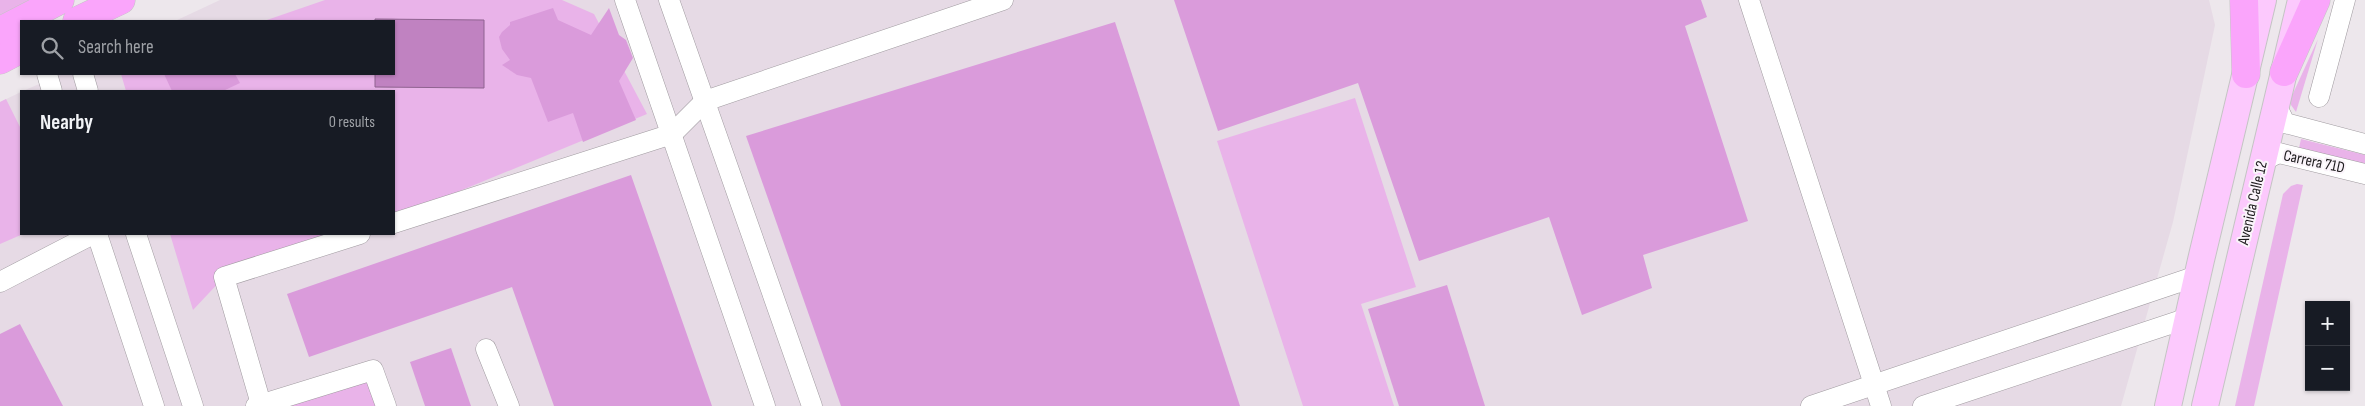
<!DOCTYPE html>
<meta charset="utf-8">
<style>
body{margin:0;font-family:"Sofia Sans Condensed",sans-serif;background:#20242c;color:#f1f3f6}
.controls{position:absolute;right:15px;bottom:15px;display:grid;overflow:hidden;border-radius:0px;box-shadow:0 1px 4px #0004}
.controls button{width:45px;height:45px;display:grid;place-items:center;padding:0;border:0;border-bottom:1px solid #363941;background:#171b24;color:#f1f3f6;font:25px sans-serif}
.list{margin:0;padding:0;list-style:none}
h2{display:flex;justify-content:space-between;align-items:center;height:65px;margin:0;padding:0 20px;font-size:21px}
h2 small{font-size:16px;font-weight:400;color:#9ea1a6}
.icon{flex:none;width:28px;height:28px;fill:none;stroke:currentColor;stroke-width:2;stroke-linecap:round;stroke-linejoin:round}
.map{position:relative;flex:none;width:2365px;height:406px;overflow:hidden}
.search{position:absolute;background:#171b24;box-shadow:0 1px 4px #0004;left:20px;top:20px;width:375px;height:55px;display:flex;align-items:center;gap:12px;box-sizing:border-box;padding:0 18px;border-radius:0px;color:#9ea1a6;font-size:19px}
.panel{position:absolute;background:#171b24;box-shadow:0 1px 4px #0004;left:20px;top:90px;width:375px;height:145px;border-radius:0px}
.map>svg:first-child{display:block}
.built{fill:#e6dae5}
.green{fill:#e9b3e9}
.water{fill:#c082c1;stroke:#8f6390}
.building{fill:#da9bdb}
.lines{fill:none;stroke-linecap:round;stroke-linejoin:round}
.minor-casing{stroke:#a09ba0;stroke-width:21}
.major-casing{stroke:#c4c4c4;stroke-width:28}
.highway-casing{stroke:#c4c4c4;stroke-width:29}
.minor{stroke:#fff;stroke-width:20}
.major{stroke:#fcc9fd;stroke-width:26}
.highway{stroke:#faa5fb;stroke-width:28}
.labels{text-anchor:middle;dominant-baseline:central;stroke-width:4;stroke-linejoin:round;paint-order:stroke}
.street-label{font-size:16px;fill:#1e1c1e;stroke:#faf4fa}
</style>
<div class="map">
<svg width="2365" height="406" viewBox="0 0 2365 406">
<rect width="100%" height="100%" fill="#ede7ec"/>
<path class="built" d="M220,0H2209L2215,25L2173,222L2121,406H0V102L21,92V234H394V91H23L62,74H394V21H175Z"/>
<g class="green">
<path d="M0,0H45L0,22Z"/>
<path d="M325,0H562L594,14L647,114L394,218V91H126L121,74H394V21H264Z"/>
<path d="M2318,39L2296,112L2291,105L2290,100Z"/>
<path d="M1355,98L1416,287L1361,304L1394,406H1303L1217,141Z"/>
<path d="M6,99L21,129V234H23L0,244V102Z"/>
<path d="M2301,139L2365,155V164L2299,148Z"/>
<path d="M2297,184L2303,185L2254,406H2235L2283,194L2291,186Z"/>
<path d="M170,234H355L224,277L193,310Z"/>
<path d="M373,370L386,406H263Z"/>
</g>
<path class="water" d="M375,19L484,20V88L375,87V74H394V21H375Z"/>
<g class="building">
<path d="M1174,0H1701L1707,17L1685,26L1748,221L1643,255L1652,288L1582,315L1549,217L1419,261L1358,83L1218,131Z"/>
<path d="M553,8L558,20L591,35L609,8L619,35L626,40L633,58L619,81L636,120L583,142L573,113L548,122L531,78L517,75L502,65L510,60L502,49L499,37L502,32L510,25V22Z"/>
<path d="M1115,22L1240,406H841L746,136Z"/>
<path d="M164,74H235L240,83L223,91H172Z"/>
<path d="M631,175L712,406H554L512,287L309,357L287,294Z"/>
<path d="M1447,285L1485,406H1399L1368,309Z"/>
<path d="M20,324L63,406H0V334Z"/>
<path d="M451,348L471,406H425L410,362Z"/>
</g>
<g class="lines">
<g class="minor-casing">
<g id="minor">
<path d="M625,0L765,406"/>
<path d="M669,0L812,406"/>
<path d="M1749,0L1881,406"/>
<path d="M47,74L52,91"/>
<path d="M83,74L88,91"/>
<path d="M2319,97L2345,0"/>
<path d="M2276,105L2285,123L2365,144"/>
<path d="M2264,160L2279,153L2365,174"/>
<path d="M394,223L672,134L705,101L1003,0"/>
<path d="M97,234L154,406"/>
<path d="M136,234L193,406"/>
<path d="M0,282L93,234"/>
<path d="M486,349L509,406"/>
<path d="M261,404L224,277L360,234"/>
<path d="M256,406L373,370L386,406"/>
<path d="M1811,406L2197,276"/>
<path d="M1923,406L2188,318"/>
</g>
</g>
<g class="major-casing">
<g id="major">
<path d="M2168,406L2201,260L2263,0"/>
<path d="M2205,406L2301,0"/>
</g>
</g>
<g class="highway-casing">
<g id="highway">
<path d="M2244,0L2246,74"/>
<path d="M77,21L121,0"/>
<path d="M0,31L60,0"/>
<path d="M0,60L21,49"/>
<path d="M2284,72L2316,0"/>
</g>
</g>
<use href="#minor" class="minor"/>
<use href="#major" class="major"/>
<use href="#highway" class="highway"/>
</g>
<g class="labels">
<g class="street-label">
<text transform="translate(2314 162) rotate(12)">Carrera 71D</text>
<text transform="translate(2253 203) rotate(-77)">Avenida Calle 12</text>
</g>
</g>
</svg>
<div class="controls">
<button>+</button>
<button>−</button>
</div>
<div class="search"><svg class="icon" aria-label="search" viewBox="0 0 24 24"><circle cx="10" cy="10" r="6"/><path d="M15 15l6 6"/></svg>Search here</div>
<section class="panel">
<h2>Nearby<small>0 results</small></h2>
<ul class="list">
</ul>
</section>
</div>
